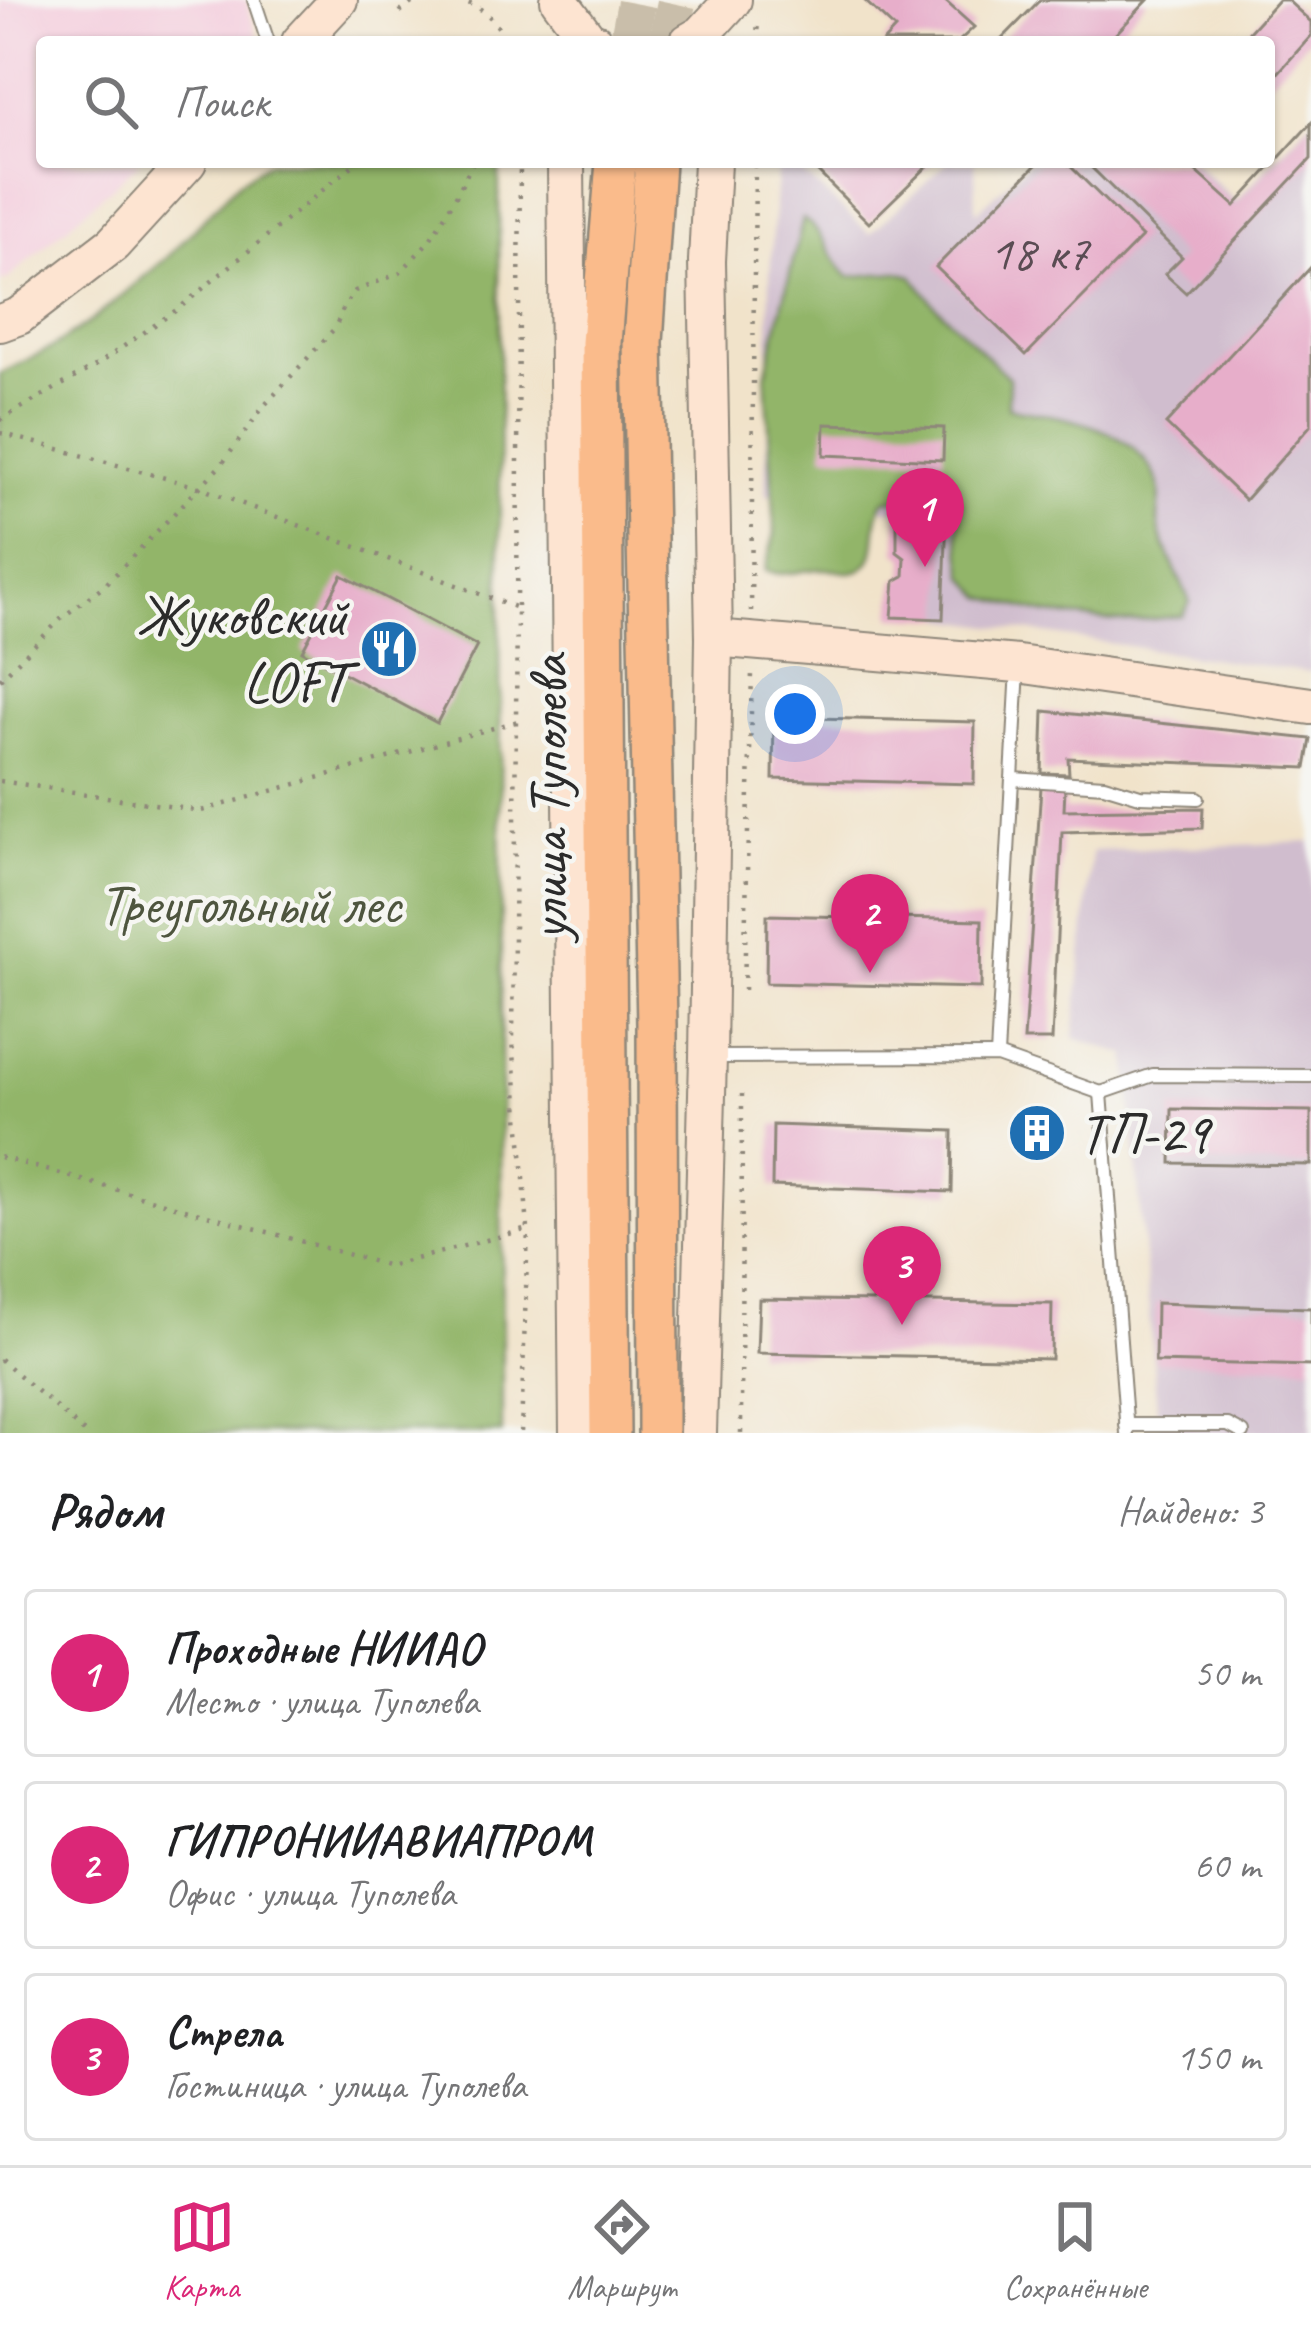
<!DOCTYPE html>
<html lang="ru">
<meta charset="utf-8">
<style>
body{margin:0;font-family:Caveat,sans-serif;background:#f6f6f6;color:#202124}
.you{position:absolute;left:795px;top:714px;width:42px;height:42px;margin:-30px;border:9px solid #fff;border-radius:50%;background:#1a73e8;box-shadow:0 0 0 18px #1a73e833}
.badge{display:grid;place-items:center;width:78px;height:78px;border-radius:50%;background:#db2777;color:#fff;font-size:39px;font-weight:700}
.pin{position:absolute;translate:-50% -99px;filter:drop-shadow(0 3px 6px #0008)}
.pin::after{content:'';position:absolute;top:63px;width:42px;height:36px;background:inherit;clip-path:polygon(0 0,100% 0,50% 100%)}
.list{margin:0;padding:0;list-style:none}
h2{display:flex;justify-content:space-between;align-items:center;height:156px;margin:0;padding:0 48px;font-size:51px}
h2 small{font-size:39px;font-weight:400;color:#757577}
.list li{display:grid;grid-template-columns:78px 1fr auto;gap:36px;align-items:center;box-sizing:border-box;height:168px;margin:0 24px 24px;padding:0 24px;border:3px solid #e0e0e0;border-radius:12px}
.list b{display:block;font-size:45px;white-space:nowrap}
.list p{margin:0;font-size:39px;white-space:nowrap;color:#757577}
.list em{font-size:39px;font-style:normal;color:#757577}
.icon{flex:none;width:66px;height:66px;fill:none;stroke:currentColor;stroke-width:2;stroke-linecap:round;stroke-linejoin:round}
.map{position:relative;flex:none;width:1311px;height:1433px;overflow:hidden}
.search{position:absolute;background:#fff;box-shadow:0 3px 9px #0004;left:36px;right:36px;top:36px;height:132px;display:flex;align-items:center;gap:30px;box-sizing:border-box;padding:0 42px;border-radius:12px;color:#757577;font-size:45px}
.sheet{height:732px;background:#fff}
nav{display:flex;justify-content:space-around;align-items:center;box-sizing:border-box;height:168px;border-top:3px solid #e0e0e0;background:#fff;font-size:33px;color:#757577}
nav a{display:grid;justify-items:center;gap:6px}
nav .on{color:#db2777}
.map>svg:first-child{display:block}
.built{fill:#f4cfde}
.industrial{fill:#d0bdce}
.forest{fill:#92b569;stroke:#5e704a;stroke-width:3}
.building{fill:#e7aeca}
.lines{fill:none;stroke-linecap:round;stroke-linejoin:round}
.primary-tunnel{stroke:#c9beaa;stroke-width:39;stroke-dasharray:39 20;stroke-linecap:butt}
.lane-casing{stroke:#8e877a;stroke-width:16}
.secondary-casing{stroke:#8e877a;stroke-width:40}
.primary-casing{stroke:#8e877a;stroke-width:44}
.path{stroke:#8e877a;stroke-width:4.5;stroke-dasharray:3 9;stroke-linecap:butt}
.lane{stroke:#fff;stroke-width:12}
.secondary{stroke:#fde4d1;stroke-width:36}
.primary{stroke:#fabb8b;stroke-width:39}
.labels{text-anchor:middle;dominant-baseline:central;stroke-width:9;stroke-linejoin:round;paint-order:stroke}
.number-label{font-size:51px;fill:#5a4c53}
.poi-label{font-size:57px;fill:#2b2b2b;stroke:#f6f6f2;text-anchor:end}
.street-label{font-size:57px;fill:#2b2b2b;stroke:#f6f6f2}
.park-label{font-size:57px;fill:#4e553e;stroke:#f6f6f2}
</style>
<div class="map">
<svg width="1311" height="1433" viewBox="0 0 1311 1433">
<rect width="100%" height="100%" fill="#f6f6f2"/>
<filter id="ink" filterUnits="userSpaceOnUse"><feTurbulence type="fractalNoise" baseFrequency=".00833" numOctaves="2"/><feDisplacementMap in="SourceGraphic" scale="24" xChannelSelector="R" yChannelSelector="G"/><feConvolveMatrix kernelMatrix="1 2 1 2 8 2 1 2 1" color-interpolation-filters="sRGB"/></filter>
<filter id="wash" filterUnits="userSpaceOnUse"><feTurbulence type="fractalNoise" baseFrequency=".004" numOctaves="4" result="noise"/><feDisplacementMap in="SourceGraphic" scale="48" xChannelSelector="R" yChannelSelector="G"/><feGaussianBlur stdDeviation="2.7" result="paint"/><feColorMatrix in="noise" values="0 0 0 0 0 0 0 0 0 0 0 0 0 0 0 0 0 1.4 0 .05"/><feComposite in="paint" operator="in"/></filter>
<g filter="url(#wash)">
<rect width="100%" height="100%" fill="#f1e3ca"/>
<path class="built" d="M0,0H246L259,42H42V162H140L7,280L0,282Z"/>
<g class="industrial">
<path d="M1311,120V673L943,619L946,516L766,495L770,273L778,162H790L870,234L948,162H975L976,213L1029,162H1193L1236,201Z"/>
<path d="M1311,842V1433H1159L1127,1055L1074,1038L1092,851Z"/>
</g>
<g class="forest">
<path d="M269,162H499L502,1433H0V374L53,347L94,319L168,257L240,181Z"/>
<path d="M803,219C826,232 829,260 849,277L897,272L913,276L932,302L1009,378L1008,408C1061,417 1128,423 1156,477C1164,494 1157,506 1158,523C1160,542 1182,583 1190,602L1182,616L1124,622L1047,614L984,597L965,576L958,531L962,502L948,495L885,500C867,522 887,568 851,572C842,573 831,568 822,569C800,569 786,579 765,570L775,533L766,374Z"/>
</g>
<g id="blocks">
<g class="building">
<path d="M864,0H944L974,27L958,42H883L895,29Z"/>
<path d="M1040,0H1148L1108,42H999Z"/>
<path d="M1278,0H1287L1311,22V36L1269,83V42H1240Z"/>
<path d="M1311,123V159L1186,293L1165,274L1182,257L1086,162H1186L1235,206Z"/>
<path d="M808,162H932L869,223Z"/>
<path d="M1039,162H1066L1142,237L1026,355L936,267Z"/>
<path d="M1311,267V425L1245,500L1166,424Z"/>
<path d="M825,424L944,428L943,460L824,455Z"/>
<path d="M897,512L947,516L943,619L892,617L895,581L904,576L905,558L897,552Z"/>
<path d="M342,575L477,646L437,723L302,651Z"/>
<path d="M1044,711L1311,739L1306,768L1068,758L1069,774L1042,773Z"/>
<path d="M774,717L975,722L974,784L773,779Z"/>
<path d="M1041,787H1065L1064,810L1203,808L1202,828L1062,832L1052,1040H1024Z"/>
<path d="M767,915L982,920L981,988L766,983Z"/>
<path d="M1172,1109L1311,1111V1165L1171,1163Z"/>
<path d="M1046,1116L1051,1146L1028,1150L1023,1121Z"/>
<path d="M773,1125L953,1131L952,1192L772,1186Z"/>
<path d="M759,1299L1052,1304L1051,1359L757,1353Z"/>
<path d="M1156,1303L1311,1308V1366L1155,1362Z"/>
</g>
</g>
</g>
<g filter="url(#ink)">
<use href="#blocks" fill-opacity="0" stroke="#8e877a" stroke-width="3"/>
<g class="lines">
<g class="primary-tunnel">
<path d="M629,42L637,0"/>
<path d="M668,42L677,0"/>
</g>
<g class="lane-casing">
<g id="lane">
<path d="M254,0L268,42"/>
<path d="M1013,779L1104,785L1140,796L1198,798"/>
<path d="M997,1056L1018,668"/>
<path d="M711,1057L997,1056L1101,1093L1127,1433"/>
<path d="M1101,1093L1153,1075L1311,1076"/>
<path d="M1126,1425H1228L1243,1433"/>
</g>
</g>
<g class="secondary-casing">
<g id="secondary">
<path d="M559,0L589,40L595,42"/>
<path d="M300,42L339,0"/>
<path d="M688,42L702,34L733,0"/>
<path d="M566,162L578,1433"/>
<path d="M0,323L19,316L113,244L188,162"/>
<path d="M714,638L1018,664L1311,706"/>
<path d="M698,1433L708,1057L714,638L707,261L712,162"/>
</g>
</g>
<g class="primary-casing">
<g id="primary">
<path d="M655,162L643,342L657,1025L658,1433"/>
<path d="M610,1433L601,343L616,162"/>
</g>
</g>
<g class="path">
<path d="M457,0C485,6 493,19 508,42"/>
<path d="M400,12L413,2L430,0"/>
<path d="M756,42L758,24"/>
<path d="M0,420L95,366L178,309L357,162"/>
<path d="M0,433L198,487L517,608L513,1040L528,1229L521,1433"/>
<path d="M517,606L520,162"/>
<path d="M751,612L755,162"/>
<path d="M0,679L63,617L107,583L222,464L264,406L335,328L344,307L355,291L400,273L430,240L455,198L473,162"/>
<path d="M0,781L201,811L518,721"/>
<path d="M744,990L752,672"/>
<path d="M0,1157L389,1266L528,1229"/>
<path d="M0,1359L85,1433"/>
<path d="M741,1433L742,1092"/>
</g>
<use href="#lane" class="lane"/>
<use href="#secondary" class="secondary"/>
<use href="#primary" class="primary"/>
</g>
</g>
<defs>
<g id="restaurant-disc" transform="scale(3)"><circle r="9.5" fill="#1f6fb2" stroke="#f6f6f2"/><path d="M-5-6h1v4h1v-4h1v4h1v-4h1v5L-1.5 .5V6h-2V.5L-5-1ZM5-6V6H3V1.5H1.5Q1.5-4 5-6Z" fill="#fff"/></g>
<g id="building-disc" transform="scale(3)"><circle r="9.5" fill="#1f6fb2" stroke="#f6f6f2"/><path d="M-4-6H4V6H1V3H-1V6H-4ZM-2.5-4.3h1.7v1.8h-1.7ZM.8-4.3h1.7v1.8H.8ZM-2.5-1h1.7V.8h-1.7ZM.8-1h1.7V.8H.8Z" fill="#fff"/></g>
</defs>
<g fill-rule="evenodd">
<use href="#restaurant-disc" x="389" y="649"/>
<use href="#building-disc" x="1037" y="1133"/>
</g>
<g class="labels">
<g class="number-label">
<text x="1039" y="252">18 к7</text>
</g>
<g class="poi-label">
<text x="347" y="616">Жуковский<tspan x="347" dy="66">LOFT</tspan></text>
<text x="1079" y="1133" text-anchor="start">ТП-29</text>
</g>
<g class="street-label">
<text transform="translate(548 798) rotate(-90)">улица Туполева</text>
</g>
<g class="park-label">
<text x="250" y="904">Треугольный лес</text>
</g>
</g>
</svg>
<div class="you"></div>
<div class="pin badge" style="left:925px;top:567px">1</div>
<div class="pin badge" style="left:870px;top:973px">2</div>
<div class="pin badge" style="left:902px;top:1325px">3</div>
<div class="search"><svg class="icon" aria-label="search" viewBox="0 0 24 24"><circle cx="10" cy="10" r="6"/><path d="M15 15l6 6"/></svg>Поиск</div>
</div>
<section class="sheet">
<h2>Рядом<small>Найдено: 3</small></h2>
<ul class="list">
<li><span class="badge">1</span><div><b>Проходные НИИАО</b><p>Место · улица Туполева</p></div><em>50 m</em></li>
<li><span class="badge">2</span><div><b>ГИПРОНИИАВИАПРОМ</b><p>Офис · улица Туполева</p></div><em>60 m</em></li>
<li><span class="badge">3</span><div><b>Стрела</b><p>Гостиница · улица Туполева</p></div><em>150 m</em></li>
</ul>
</section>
<nav>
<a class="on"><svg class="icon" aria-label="map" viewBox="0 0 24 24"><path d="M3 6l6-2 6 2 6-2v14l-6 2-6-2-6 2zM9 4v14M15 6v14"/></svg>Карта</a>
<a><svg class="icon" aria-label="directions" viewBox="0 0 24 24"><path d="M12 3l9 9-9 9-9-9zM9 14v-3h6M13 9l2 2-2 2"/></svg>Маршрут</a>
<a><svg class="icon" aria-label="saved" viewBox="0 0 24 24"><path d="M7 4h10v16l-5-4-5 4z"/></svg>Сохранённые</a>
</nav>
